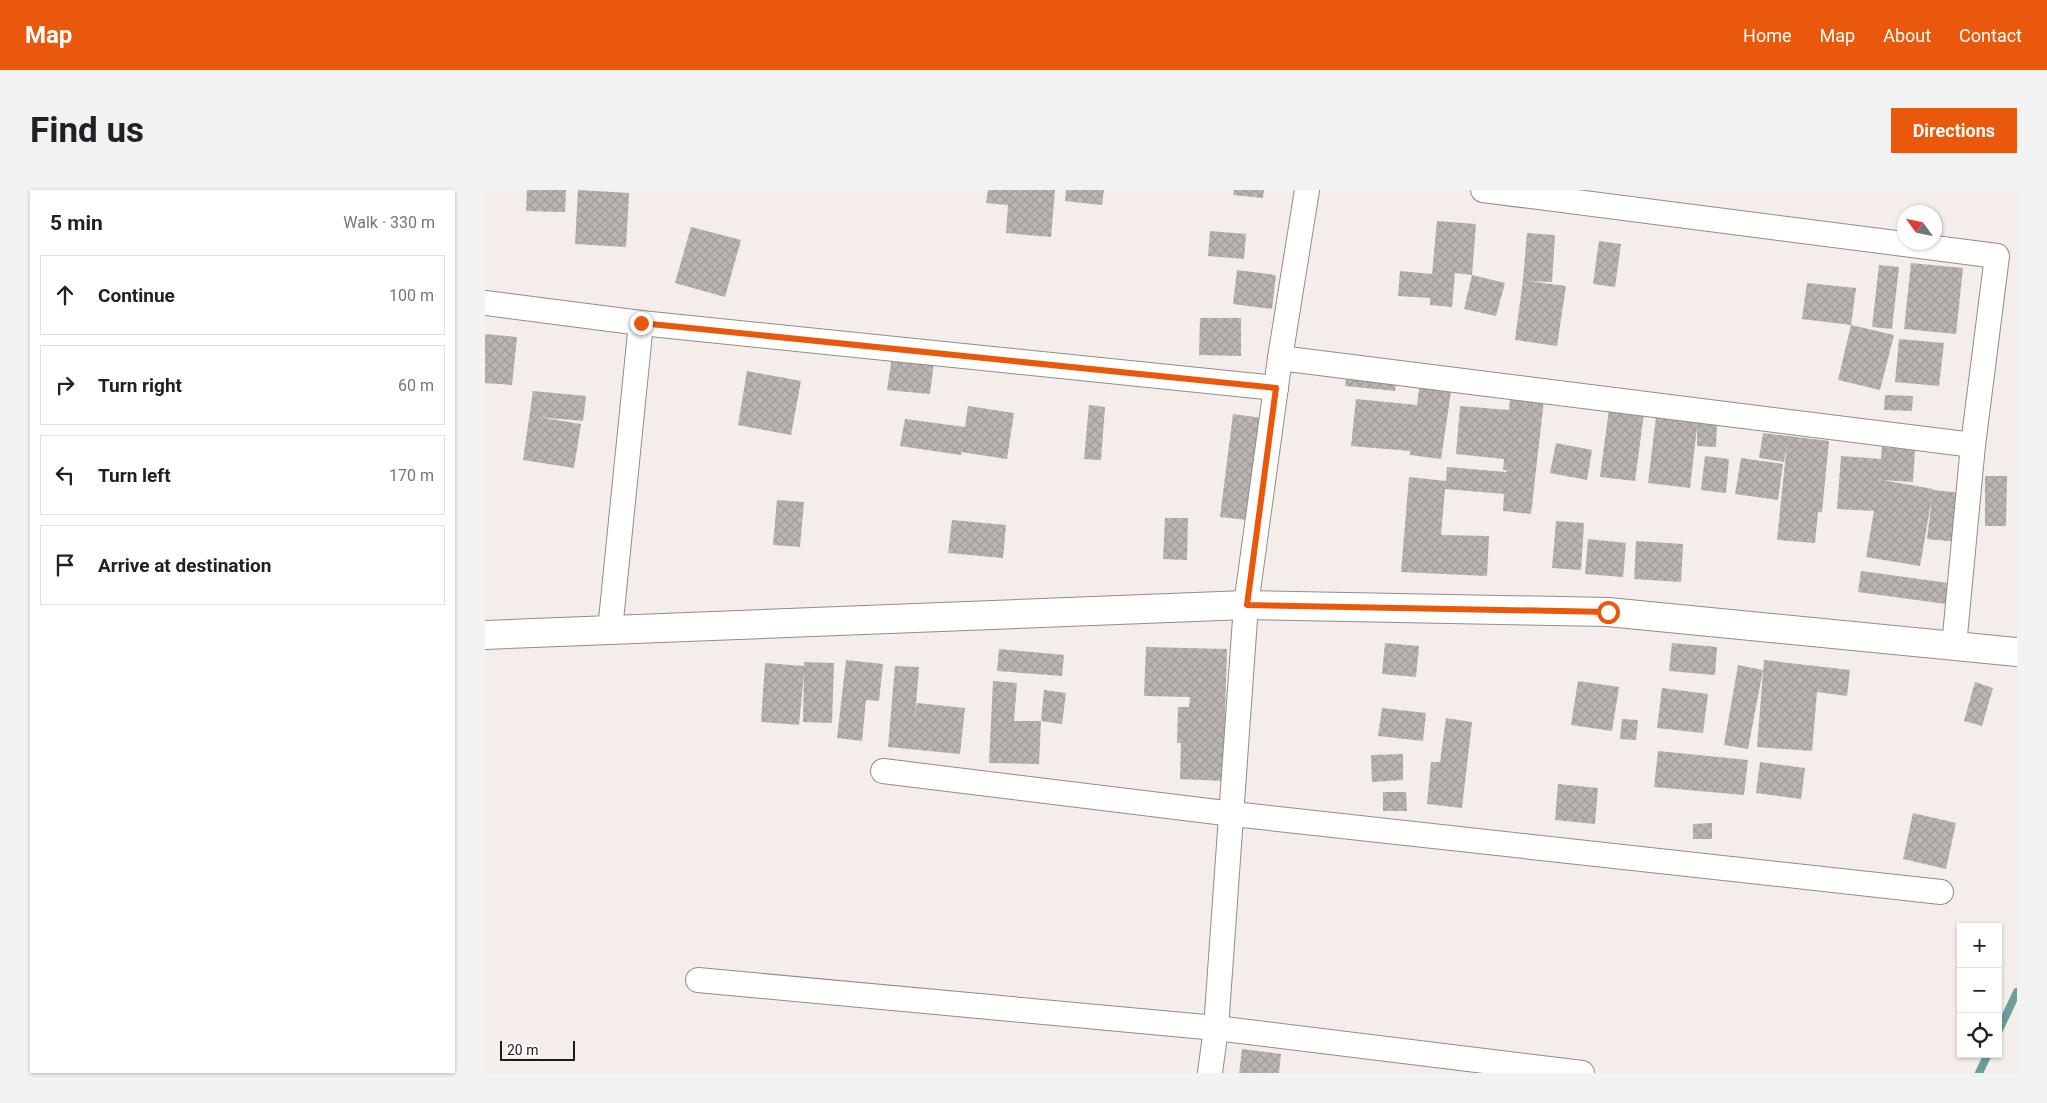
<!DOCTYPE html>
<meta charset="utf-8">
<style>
body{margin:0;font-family:Roboto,sans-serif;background:#f2f2f2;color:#202124}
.controls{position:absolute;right:15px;bottom:15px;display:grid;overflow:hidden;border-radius:0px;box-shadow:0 1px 4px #0004}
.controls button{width:45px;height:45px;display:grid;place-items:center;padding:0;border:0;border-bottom:1px solid #e0e0e0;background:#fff;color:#202124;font:25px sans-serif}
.compass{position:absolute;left:1412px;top:15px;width:45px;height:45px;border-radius:50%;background:#fff;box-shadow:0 1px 4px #0004;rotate:303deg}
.scale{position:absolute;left:15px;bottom:12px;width:75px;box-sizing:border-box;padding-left:5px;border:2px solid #1d1b19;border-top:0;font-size:14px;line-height:18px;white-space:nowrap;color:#1d1b19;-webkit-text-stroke:4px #fefbfa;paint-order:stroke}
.stop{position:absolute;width:15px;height:15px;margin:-11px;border:4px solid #ea580c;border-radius:50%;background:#fff}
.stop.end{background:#ea580c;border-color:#fff;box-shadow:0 1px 5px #0008}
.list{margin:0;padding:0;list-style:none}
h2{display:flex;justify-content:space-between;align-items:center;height:65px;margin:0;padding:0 20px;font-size:21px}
h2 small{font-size:16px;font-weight:400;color:#757577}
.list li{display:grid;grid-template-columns:32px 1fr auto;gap:15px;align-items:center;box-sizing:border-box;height:80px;margin:0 10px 10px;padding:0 10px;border:1px solid #e0e0e0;border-radius:0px}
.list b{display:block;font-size:19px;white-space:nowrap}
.list em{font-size:16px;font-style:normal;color:#757577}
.icon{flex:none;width:28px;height:28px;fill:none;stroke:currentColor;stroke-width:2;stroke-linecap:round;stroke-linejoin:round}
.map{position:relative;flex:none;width:1532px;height:883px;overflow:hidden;border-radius:0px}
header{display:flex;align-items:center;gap:30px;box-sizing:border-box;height:70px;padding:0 25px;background:#ea580c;color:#fff}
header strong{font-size:24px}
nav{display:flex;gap:28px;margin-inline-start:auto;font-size:18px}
.intro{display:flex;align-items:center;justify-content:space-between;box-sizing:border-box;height:120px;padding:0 30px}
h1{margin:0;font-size:35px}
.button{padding:12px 22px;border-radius:0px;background:#ea580c;color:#fff;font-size:18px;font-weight:700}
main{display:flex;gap:30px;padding:0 30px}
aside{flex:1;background:#fff;border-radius:0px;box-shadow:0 1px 4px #0004}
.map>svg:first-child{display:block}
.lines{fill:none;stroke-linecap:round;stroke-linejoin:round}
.stream{stroke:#6c9f9a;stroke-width:8}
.building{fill:url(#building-cross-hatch)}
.minor-casing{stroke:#928c89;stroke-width:26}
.primary-casing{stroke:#928c89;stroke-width:30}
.minor{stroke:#fff;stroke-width:24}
.primary{stroke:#fff;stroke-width:28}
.route{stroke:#ea580c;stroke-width:6}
</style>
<header>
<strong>Map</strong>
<nav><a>Home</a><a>Map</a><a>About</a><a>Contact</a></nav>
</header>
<div class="intro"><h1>Find us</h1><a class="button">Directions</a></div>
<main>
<aside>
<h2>5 min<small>Walk · 330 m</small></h2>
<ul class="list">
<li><svg class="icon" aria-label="ahead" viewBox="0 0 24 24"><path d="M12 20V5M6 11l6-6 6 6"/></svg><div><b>Continue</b></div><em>100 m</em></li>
<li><svg class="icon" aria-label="right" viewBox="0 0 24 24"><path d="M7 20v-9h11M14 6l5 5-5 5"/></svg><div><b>Turn right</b></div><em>60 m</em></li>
<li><svg class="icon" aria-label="left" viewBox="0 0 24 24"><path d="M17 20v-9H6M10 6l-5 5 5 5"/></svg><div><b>Turn left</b></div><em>170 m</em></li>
<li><svg class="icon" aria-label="arrive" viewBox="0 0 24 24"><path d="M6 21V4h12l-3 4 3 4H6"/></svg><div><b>Arrive at destination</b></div></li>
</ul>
</aside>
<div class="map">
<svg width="1532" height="883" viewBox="0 0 1532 883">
<defs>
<pattern id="building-cross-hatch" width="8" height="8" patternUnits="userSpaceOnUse" patternTransform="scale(1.25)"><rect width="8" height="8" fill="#bbb5b1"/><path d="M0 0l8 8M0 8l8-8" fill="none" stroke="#a09b98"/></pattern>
</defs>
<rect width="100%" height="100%" fill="#f4edea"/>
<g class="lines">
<g class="stream">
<path d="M1513,842L1532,802"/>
<path d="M1494,883L1503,864"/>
</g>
</g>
<g class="building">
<path d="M42,0H81L80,22L41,21Z"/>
<path d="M93,0L144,3L141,57L90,54Z"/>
<path d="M503,0H570L566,47L521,43L523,15L501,13Z"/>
<path d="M581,0H619L617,15L580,11Z"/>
<path d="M749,0H779L778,8L748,5Z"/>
<path d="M952,31L991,34L987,85L970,83L967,117L945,115V108L913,106L915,81L947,84Z"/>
<path d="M206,37L256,50L240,107L190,93Z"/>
<path d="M725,41L761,44L759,69L723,66Z"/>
<path d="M1042,43L1070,45L1067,92L1043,91L1081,96L1072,156L1030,150L1038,90Z"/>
<path d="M1114,51L1136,54L1130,97L1108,94Z"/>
<path d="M1426,73L1478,78L1471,144L1419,139Z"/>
<path d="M1394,75L1414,77L1407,139L1387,137Z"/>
<path d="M752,80L791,85L787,119L748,114Z"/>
<path d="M987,85L1020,93L1011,126L979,119Z"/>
<path d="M1322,93L1371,98L1366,135L1317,129Z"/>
<path d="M715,128H756V166L714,165Z"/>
<path d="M1366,135L1409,145L1395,200L1353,190Z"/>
<path d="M0,144L32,147L27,195L0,193Z"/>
<path d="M1414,149L1459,153L1454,196L1410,192Z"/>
<path d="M407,167L449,172L445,204L402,200Z"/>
<path d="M262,181L316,191L306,245L253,235Z"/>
<path d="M862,181L912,186L910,201L860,196Z"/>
<path d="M935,191L967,195L956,269L925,265V261L866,256L871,209L932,215Z"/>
<path d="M48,201L101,206L98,231L53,227L96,234L89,278L38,270Z"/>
<path d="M1400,205L1428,206L1427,221L1399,220Z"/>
<path d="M1025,207L1059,210L1046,324L1018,321L1019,304L960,299L956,345L1004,346L1002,386L916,382L924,287L961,291L962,277L1021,282L1022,280H1018L1019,269L971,264L975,216L1024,220Z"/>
<path d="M604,215L620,217L616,270L599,269Z"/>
<path d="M483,216L529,223L522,269L476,262V265L415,256L420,229L480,237Z"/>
<path d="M1124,219L1159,223L1150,291L1115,287Z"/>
<path d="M748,224L777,228L763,330L735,327Z"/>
<path d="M1171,227L1232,233L1231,257L1212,256V237L1205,298L1163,293Z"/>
<path d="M1278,243L1344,251L1337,322H1333L1330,353L1292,350L1302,253L1299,272L1274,268Z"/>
<path d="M1071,253L1107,260L1102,290L1065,283Z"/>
<path d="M1397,257L1430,260L1428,292L1397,290L1448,299V300L1477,303L1472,352L1442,349L1447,307L1435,376L1381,367L1389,321L1352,319L1356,266L1396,269Z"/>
<path d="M1220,266L1244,269L1241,303L1216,300Z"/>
<path d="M1256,268L1298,274L1293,310L1250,304Z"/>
<path d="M1500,286H1522L1521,336H1500Z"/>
<path d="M292,310L319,312L315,357L288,355Z"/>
<path d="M680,328H703L702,370L678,369Z"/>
<path d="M467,330L521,335L518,368L463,363Z"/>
<path d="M1071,331L1099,333L1096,380L1067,378Z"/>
<path d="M1103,349L1141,353L1138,387L1100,384Z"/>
<path d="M1151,351L1198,354L1196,392L1149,389Z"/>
<path d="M1376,381L1471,394L1468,415L1373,402Z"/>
<path d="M900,453L934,456L931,487L897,484Z"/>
<path d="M1187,453L1232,457L1230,485L1184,481Z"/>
<path d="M661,457L742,459L738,591L695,589L696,553H692L693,517H704L705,507L659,506Z"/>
<path d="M514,459L579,465L577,486L512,481Z"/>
<path d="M361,470L398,474L394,511L381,510L377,551L352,548Z"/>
<path d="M1279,470L1365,480L1362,506L1332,502L1327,561L1272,557Z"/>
<path d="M319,472L349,473L347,533L318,532L319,483L314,535L276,532L280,473L319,476Z"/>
<path d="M1253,475L1278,480L1263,559L1239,555Z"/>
<path d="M410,476L434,477L430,528L432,513L480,518L475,564L403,557Z"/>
<path d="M508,491L532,493L529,531H556L554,574L504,573Z"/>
<path d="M1093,491L1134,497L1127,541L1086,535Z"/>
<path d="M1490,492L1508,498L1497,536L1479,531Z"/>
<path d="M1177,498L1223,504L1218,543L1172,538Z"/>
<path d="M559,500L581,503L577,534L556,531Z"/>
<path d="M897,518L941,523L938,551L893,546Z"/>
<path d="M961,528L987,532L977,618L942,614L946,572H955Z"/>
<path d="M1137,529L1153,530L1151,550L1135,549Z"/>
<path d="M1173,561L1263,570L1259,605L1169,597Z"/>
<path d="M918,564V590L887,592L886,565Z"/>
<path d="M1275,572L1320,578L1316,609L1271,603Z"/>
<path d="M1073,594L1113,598L1110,634L1070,630Z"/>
<path d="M898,602H921L922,621H898Z"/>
<path d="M1428,623L1471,633L1461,679L1418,669Z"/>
<path d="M1227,633V649H1208V634Z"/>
<path d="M757,859L796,864L794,883H754Z"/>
</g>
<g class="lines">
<g class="minor-casing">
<g id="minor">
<path d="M998,0L1512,66L1488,255L1469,456"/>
<path d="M0,113L156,133L791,198"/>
<path d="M795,168L1488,255"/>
<path d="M125,440L156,133"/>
<path d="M398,581L748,624L1456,702"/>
<path d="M213,790L731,838L1097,883"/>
<path d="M725,883L731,838L761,415L795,168L822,0"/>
</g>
</g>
<g class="primary-casing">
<path id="primary" d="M0,445L761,415L1123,422L1532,462"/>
</g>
<use href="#minor" class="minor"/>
<use href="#primary" class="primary"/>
</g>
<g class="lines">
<path class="route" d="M156,133L791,198L762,415L1123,422"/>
</g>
</svg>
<div class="controls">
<button>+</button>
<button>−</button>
<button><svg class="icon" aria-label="locate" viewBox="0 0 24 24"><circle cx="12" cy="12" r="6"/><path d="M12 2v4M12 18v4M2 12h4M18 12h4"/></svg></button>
</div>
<svg class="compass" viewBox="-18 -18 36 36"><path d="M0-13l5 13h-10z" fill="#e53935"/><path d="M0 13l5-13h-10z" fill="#757577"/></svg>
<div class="scale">20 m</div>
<div class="stop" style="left:1123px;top:422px"></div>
<div class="stop end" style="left:156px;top:133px"></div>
</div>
</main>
